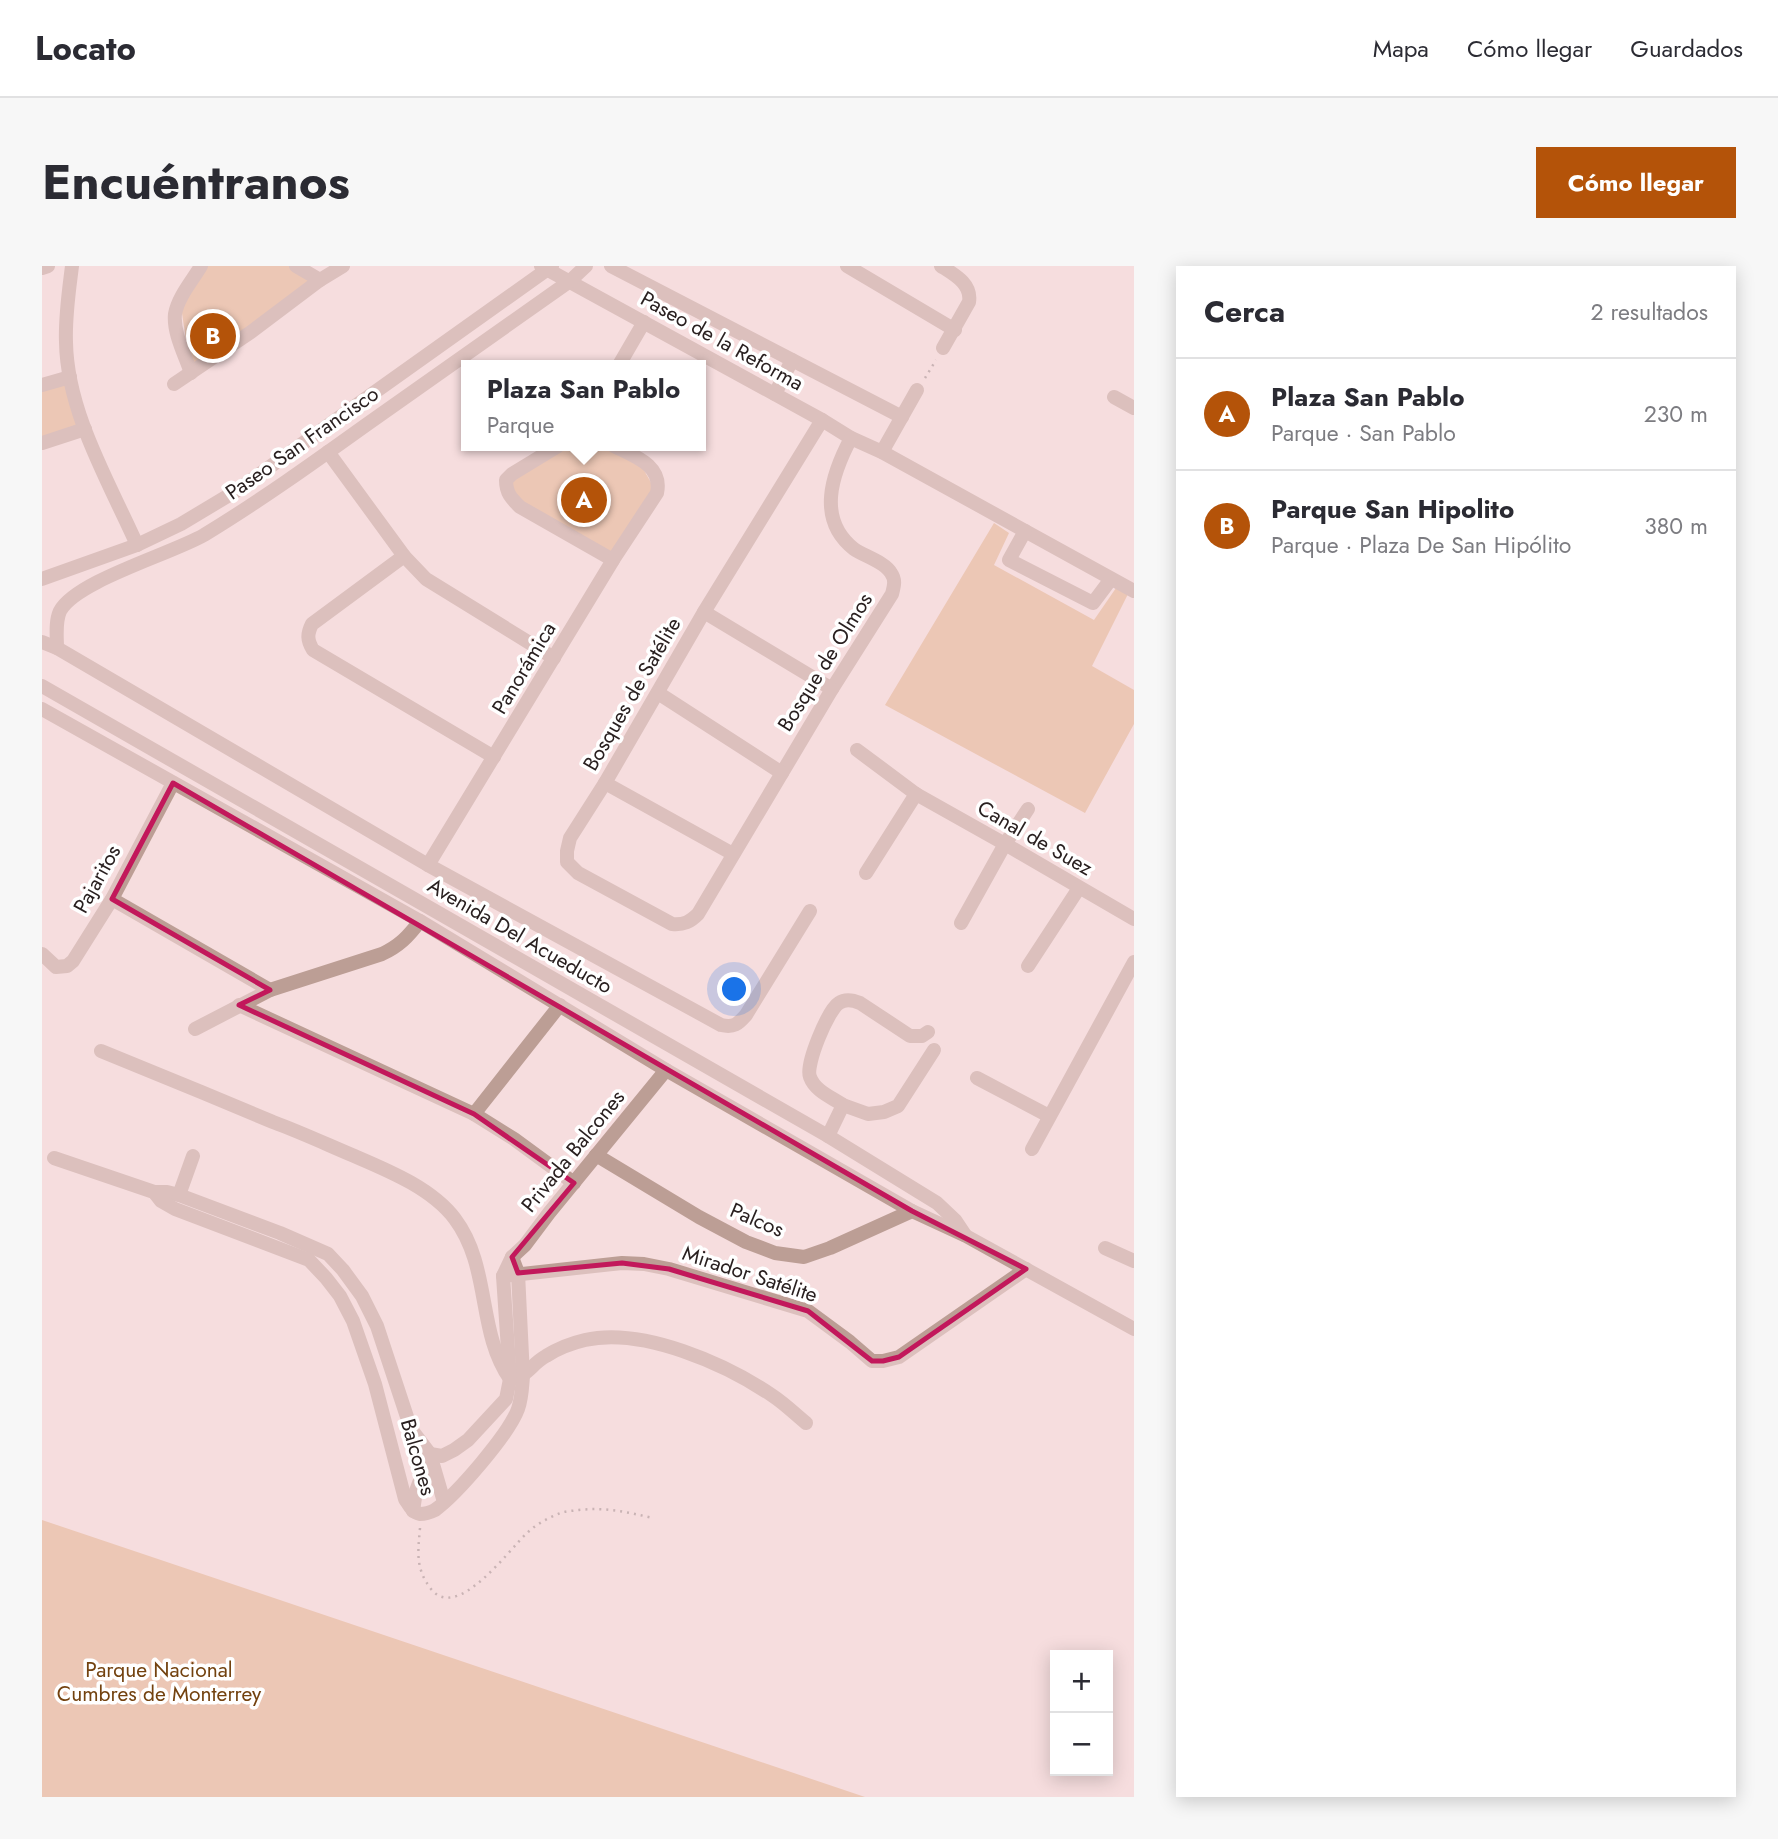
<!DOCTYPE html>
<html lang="es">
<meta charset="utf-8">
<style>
body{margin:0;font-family:Jost,sans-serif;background:#f7f7f7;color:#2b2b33}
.controls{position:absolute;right:21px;bottom:21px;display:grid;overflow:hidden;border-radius:0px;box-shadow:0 4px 18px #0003}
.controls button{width:63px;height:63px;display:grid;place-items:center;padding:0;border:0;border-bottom:2px solid #e1e1e2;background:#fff;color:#2b2b33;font:35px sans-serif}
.you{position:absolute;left:693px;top:724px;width:24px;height:24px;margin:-18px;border:5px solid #fff;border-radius:50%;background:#1a73e8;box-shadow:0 0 0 10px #1a73e833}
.badge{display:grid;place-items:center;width:46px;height:46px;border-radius:50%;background:#b45309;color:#fff;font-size:23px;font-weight:700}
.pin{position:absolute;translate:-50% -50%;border:4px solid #fff;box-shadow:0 2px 7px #0006}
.popup{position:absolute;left:419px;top:94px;width:245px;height:91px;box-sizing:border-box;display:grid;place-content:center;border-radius:0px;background:#fff;filter:drop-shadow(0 2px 5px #0005);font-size:23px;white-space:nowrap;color:#7c7c81}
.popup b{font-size:26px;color:#2b2b33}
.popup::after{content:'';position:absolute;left:50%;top:100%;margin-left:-14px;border:14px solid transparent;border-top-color:#fff}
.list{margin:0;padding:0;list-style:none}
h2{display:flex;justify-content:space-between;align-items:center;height:91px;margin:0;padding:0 28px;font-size:30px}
h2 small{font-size:23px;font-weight:400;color:#7c7c81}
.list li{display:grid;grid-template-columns:46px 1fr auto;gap:21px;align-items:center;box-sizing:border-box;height:112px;padding:0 28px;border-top:2px solid #e1e1e2}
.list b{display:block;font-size:26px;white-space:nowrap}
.list p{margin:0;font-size:23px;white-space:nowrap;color:#7c7c81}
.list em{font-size:23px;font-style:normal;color:#7c7c81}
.map{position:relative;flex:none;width:1092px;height:1531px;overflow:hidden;border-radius:0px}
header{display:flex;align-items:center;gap:42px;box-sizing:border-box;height:98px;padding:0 35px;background:#fff;border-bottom:2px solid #e1e1e2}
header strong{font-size:33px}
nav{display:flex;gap:38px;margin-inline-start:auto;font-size:24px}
.intro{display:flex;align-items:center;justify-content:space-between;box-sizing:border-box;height:168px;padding:0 42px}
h1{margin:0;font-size:49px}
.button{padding:18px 32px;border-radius:0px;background:#b45309;color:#fff;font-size:24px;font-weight:700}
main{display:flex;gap:42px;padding:0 42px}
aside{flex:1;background:#fff;border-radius:0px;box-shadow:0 4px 18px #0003}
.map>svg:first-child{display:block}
.green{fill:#e0ad83}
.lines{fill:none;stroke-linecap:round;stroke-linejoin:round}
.path{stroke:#938282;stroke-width:2.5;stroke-dasharray:2 5;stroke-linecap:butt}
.minor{stroke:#bc9e95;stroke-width:14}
.marked{fill:none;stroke:#c2185b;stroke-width:5;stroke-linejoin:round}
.labels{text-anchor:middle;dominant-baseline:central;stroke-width:7;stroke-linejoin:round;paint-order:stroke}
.street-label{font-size:21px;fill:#292020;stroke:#fff}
.park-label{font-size:21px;fill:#73420f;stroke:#fff}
</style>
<header>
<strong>Locato</strong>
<nav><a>Mapa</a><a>Cómo llegar</a><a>Guardados</a></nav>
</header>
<div class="intro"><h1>Encuéntranos</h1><a class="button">Cómo llegar</a></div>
<main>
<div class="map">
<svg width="1092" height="1531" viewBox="0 0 1092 1531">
<rect width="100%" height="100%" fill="#f6ddde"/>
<g class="green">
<path d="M159,0H254L278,14L149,107L138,34Z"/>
<path d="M28,111L43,163L0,175V119Z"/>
<path d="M528,180H559L595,192L615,227L571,294L478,241L464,214Z"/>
<path d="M952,257L967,267L952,299L1052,354L1074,322L1086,328L1050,400L1092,424V458L1043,547L843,439Z"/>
<path d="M0,1254L823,1531H0Z"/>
</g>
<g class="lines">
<g class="path">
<path d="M883,112L894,94"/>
<path d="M378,1262C376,1286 373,1302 389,1323C415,1356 466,1285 484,1268C493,1259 504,1253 516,1248C522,1245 530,1245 537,1244C563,1241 585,1246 611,1252"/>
</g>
<g class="minor">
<path d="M30,0C27,25 23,50 24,76C25,146 67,216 95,279"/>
<path d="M254,0L278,14"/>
<path d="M499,0L780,154L809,172L840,186L1092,325"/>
<path d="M569,0L860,151"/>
<path d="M805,0L913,64"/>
<path d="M899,0C913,9 930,18 927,36L901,82"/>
<path d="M0,2L6,0"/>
<path d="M577,99L602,56"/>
<path d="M149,107C143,89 131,67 133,48C136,31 150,15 159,0"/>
<path d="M132,118L209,66L278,14L301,0"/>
<path d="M0,119L28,111"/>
<path d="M733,128L750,94"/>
<path d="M1072,131L1092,142"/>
<path d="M780,154L662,346L563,517L528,572L525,585V596L536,607L630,658C642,659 648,656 656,648L790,423L850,328C852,320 854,314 849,307C843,296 822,290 812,283C774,253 790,208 809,172"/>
<path d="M0,177L43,163"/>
<path d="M516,180L470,208L464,214C464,227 469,232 478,241L571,294"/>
<path d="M286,186L362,290L384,313L512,392"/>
<path d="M840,186L875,124"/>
<path d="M983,265L967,294L1051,337L1069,313"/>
<path d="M362,290L270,358C265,368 265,374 271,384L452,491"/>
<path d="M0,313L95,279L139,258L194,225L510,0"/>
<path d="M662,346L790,423"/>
<path d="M0,376L15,382L386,599L679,759C692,762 696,758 704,749L768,645"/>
<path d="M15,382C15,370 13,356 18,345C34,315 129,288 162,269C218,235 271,197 324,159C392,111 460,63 528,15L544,0"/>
<path d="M0,420L786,870L895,937L913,954L923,969"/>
<path d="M616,427L740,507"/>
<path d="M0,443L378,655L624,804L870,945L924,970L1092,1063"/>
<path d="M815,484L874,528L963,578L1092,653"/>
<path d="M563,517L691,588"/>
<path d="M386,599L571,294L615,227C621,199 592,190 572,180"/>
<path d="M824,607L874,528"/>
<path d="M70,633L228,724"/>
<path d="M919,657L963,578L986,543"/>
<path d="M0,688L14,701L25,700L31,695L70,633L131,517"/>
<path d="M986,700L1037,622"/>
<path d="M197,739L432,848L472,873L532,917"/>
<path d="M153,763L228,724L340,688C357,680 366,671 378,655"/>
<path d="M59,785C116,808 174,832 231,856C258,866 284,878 310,889C345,904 390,922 413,953C449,1001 435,1066 468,1113C488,1109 488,1099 504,1090C515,1083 530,1077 543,1074C601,1061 684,1098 731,1130C743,1138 753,1148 764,1157"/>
<path d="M935,812L1007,850"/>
<path d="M801,839L826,848L842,846L856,840L892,784"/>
<path d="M432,848L518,739"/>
<path d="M786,870L801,839C789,831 773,825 768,811C763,799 786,744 797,737C804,732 811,734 818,737L868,770H880L886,766"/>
<path d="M990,883L1092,696"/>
<path d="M554,889L657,951L704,976L733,987L762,991L788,982L870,945"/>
<path d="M12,892L112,926H125L137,929L238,967L286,988L301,1004L320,1030L335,1060L369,1163L388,1188L402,1236"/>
<path d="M112,926L119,935L133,943L267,994L284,1012L298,1030L311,1055L333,1118L363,1233C367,1239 370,1246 378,1248C382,1248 389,1246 393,1244C415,1228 467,1168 476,1143C480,1132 480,1121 481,1110L476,1007L470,991"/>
<path d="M137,929L151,890"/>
<path d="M1063,982L1092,995"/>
<path d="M461,1010L580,997L602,998L627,1003L766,1045L808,1076L830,1095H841L857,1091L984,1003"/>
<path d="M371,1245L374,1225L388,1188L400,1190L412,1184L426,1174L464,1133L468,1113L461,1010L470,991L483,979L507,947L624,804"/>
</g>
</g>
<path d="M0 0H1092V1531H0ZM131,517L870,945L984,1003L857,1091L841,1095H830L766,1045L627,1003L580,997L476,1007L470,991L532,917L432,848L197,739L228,724L70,633Z" fill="#f6ddde" fill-opacity=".55" fill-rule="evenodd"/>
<path class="marked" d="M131,517L870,945L984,1003L857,1091L841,1095H830L766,1045L627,1003L580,997L476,1007L470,991L532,917L432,848L197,739L228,724L70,633Z"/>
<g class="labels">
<g class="street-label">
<text transform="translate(680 75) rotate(29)">Paseo de la Reforma</text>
<text transform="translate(260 177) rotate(-35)">Paseo San Francisco</text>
<text transform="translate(783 396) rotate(-58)">Bosque de Olmos</text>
<text transform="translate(482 402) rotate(-59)">Panorámica</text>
<text transform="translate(590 428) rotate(-60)">Bosques de Satélite</text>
<text transform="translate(993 572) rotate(30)">Canal de Suez</text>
<text transform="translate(55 613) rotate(-61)">Pajaritos</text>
<text transform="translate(478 670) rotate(30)">Avenida Del Acueducto</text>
<text transform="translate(531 885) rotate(-51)">Privada Balcones</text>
<text transform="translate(715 954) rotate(23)">Palcos</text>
<text transform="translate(708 1008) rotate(18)">Mirador Satélite</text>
<text transform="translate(376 1191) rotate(74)">Balcones</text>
</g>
<g class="park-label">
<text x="117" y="1404">Parque Nacional<tspan x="117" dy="24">Cumbres de Monterrey</tspan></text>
</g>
</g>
</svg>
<div class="controls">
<button>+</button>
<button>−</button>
</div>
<div class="you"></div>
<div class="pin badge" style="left:542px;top:234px">A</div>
<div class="popup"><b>Plaza San Pablo</b>Parque</div>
<div class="pin badge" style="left:171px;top:70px">B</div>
</div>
<aside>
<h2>Cerca<small>2 resultados</small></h2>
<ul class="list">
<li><span class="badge">A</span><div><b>Plaza San Pablo</b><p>Parque · San Pablo</p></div><em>230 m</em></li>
<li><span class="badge">B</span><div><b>Parque San Hipolito</b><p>Parque · Plaza De San Hipólito</p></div><em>380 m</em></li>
</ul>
</aside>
</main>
